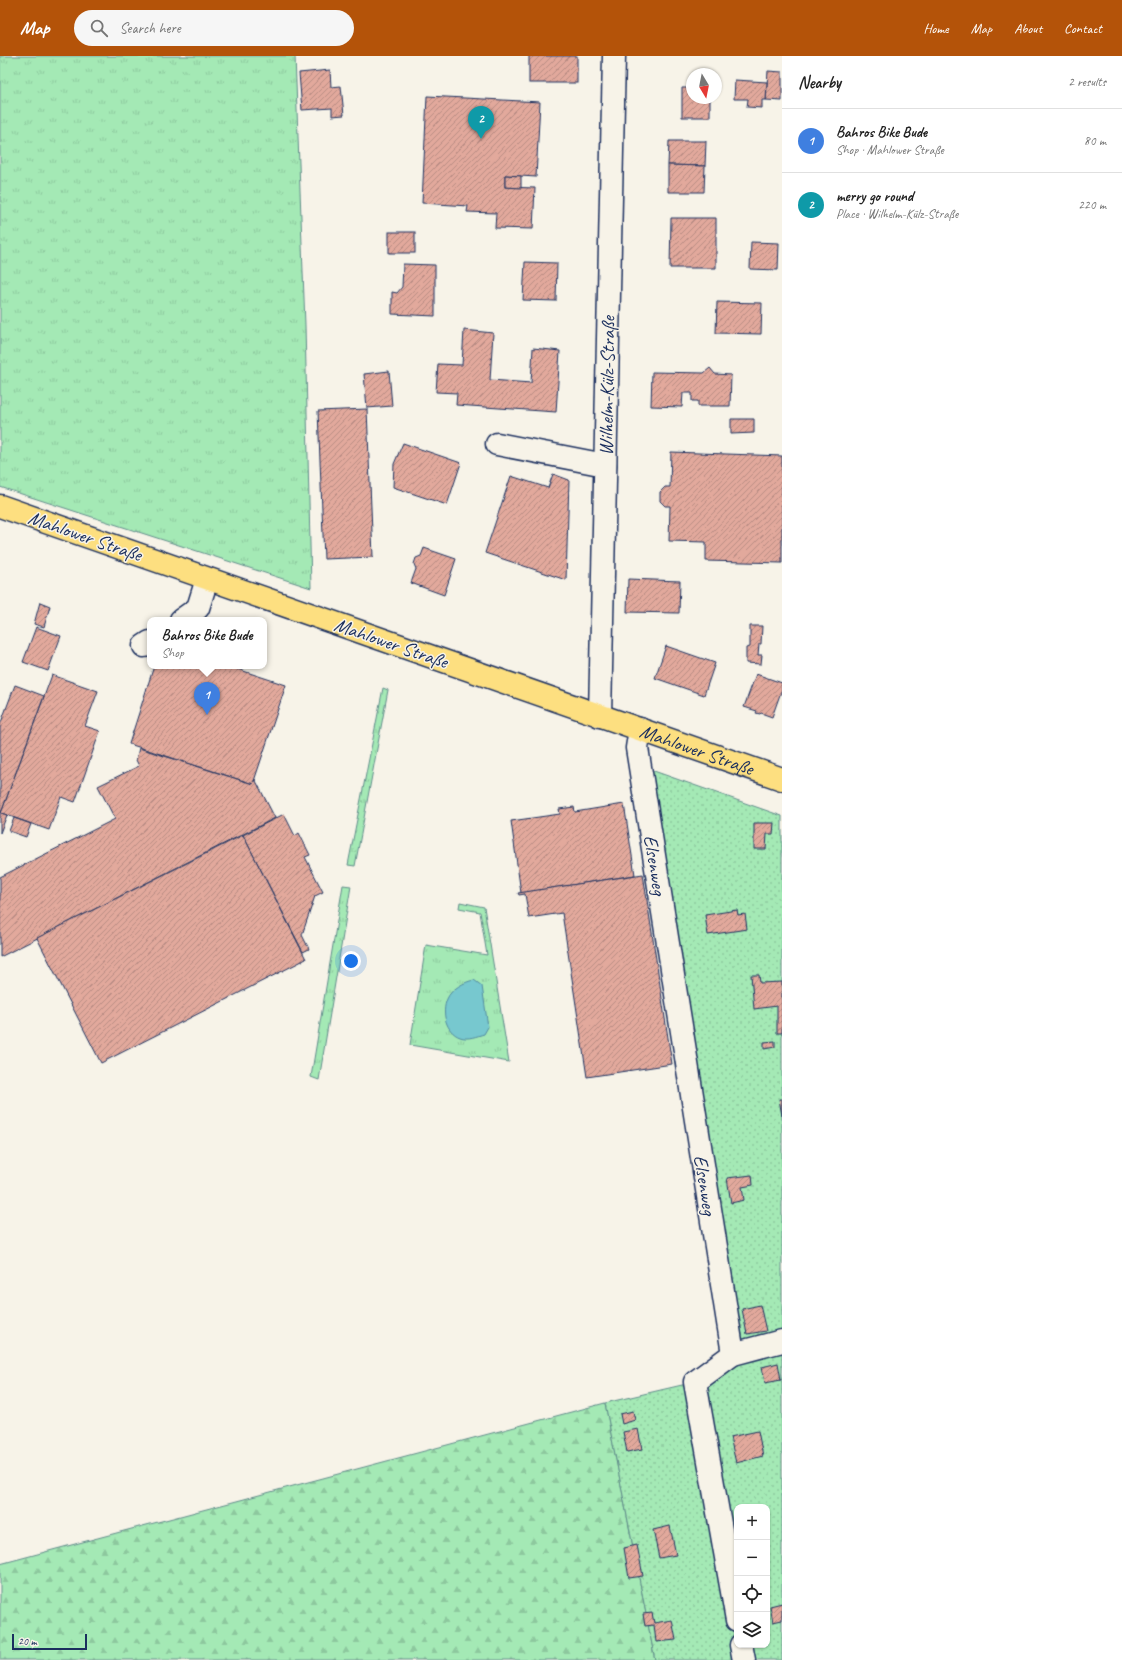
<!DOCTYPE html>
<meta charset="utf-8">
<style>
body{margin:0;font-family:Caveat,sans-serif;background:#f6f6f6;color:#222}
.controls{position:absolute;right:12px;bottom:12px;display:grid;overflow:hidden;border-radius:8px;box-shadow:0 1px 3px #0004}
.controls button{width:36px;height:36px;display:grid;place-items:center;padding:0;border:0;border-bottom:1px solid #e0e0e0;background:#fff;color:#222;font:20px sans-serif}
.compass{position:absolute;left:686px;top:12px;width:36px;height:36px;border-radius:50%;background:#fff;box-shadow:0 1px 3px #0004;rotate:170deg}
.scale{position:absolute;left:12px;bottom:10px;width:75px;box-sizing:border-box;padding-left:4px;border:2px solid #1b2f5e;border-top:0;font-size:11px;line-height:14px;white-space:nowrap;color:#1b2f5e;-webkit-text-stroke:3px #f7f3e8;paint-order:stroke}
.you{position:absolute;left:351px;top:905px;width:14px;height:14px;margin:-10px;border:3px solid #fff;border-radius:50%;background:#1a73e8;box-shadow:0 0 0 6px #1a73e833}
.badge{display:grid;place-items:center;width:26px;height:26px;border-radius:50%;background:#b45309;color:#fff;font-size:13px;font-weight:700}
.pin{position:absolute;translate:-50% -33px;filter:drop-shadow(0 1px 2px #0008)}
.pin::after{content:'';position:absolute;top:21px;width:14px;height:12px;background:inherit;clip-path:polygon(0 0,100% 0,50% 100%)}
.popup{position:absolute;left:147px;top:561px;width:120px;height:52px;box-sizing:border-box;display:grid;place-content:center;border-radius:8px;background:#fff;filter:drop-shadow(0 1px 3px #0005);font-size:13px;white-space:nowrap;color:#767676}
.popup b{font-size:15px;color:#222}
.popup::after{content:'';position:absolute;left:50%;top:100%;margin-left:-8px;border:8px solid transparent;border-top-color:#fff}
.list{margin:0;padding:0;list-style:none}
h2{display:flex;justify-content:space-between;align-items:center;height:52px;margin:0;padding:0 16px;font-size:17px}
h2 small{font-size:13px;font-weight:400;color:#767676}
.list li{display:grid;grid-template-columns:26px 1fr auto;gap:12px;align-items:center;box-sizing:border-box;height:64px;padding:0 16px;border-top:1px solid #e0e0e0}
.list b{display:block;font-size:15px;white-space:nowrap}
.list p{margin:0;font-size:13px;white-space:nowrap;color:#767676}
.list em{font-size:13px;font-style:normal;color:#767676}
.icon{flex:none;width:22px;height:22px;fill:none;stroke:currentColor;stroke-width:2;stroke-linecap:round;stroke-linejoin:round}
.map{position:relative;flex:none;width:782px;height:1604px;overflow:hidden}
header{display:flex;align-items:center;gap:24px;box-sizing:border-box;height:56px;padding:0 20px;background:#b45309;color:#fff}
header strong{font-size:19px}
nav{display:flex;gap:22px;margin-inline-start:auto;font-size:14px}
.search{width:280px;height:36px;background:#f6f6f6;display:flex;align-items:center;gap:10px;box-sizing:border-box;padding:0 14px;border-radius:22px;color:#767676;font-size:15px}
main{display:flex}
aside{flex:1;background:#fff}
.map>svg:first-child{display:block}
.grass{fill:url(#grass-tufts);stroke:#608c8a}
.forest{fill:url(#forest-firs);stroke:#608c8a}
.garden{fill:url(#garden-dots);stroke:#608c8a;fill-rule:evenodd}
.water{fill:#77c8cf;stroke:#528ba2}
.building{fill:url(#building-hatch);stroke:#1b2f5e}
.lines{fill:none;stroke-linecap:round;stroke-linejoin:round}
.minor-casing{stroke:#1b2f5e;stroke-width:25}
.major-casing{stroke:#1b2f5e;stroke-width:25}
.minor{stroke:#f7f3e8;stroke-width:22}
.major{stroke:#fddf80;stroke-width:22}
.labels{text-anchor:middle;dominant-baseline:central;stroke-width:3;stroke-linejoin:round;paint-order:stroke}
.street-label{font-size:20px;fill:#1b2f5e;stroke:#f7f3e8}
</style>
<header>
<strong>Map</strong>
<div class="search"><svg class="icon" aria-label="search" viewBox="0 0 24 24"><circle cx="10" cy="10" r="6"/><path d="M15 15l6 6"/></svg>Search here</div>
<nav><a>Home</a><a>Map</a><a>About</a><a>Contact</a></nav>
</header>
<main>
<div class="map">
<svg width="782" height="1604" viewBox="0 0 782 1604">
<defs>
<pattern id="grass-tufts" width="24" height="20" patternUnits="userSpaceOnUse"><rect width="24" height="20" fill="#a4e9b5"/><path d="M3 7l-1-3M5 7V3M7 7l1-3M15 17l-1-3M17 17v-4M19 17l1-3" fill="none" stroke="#8dc89e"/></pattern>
<pattern id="forest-firs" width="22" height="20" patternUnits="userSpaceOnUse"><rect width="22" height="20" fill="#a4e9b5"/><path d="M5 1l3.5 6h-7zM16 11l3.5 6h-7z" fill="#8dc89e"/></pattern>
<pattern id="garden-dots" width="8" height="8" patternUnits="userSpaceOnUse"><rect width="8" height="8" fill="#a4e9b5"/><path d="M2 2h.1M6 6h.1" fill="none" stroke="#8dc89e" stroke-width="1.8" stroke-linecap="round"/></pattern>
<pattern id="building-hatch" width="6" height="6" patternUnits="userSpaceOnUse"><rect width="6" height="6" fill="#e2a99c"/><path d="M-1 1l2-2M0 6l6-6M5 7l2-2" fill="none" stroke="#b68a82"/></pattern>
</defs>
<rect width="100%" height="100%" fill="#f7f3e8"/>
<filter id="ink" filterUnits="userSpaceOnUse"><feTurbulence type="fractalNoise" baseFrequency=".025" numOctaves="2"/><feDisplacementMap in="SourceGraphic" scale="8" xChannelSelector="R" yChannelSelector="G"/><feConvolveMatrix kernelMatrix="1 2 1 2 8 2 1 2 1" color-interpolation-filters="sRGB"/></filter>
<g filter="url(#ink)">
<g class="grass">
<path d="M0,0H295L305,269L311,532L0,431Z"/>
<path d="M383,632L388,634L355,810L348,809Z"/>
<path d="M343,829L351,830L319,1024L311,1021Z"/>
<path d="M460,846L484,851L509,1006L410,989L426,889L487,899L480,856L459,852Z"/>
</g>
<path class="forest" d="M605,1347L655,1604H0V1508Z"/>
<path class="garden" d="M631,707L782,760V1604H655L605,1347L695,1326L733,1298ZM737,1451H767V1589H737Z"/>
<path class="water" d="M474,924L482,930L488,971L484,978C477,980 468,984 460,981C446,976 441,957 447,943C451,933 464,926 474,924Z"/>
<g class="building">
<rect x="529" y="0" width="48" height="27"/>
<path d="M330,14L331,31L341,30L344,59L332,60V52L302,54L299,17Z"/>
<path d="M768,15L782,16V45L766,44Z"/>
<path d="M735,24L767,26L766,44H762V52L747,51L748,43H734Z"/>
<path d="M682,32H692V42H710V61H682Z"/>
<path d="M427,40L540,46L536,121L505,119V131L535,132L533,173L495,172L496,157L467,156L468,150L422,147Z"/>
<path d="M669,85H706L705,110L668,109Z"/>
<path d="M668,109L705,110L704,136H668Z"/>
<path d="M505,119L521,120V132L505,131Z"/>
<path d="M671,162H716V212H670Z"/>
<rect x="389" y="176" width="26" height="21"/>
<path d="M751,186L779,187L778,214L750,213Z"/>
<path d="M525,206L557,207L556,245L523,244Z"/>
<path d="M403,208L435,209V260L392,258V236L397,237L402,231Z"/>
<path d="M717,246L762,247L761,278L716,277Z"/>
<path d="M464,274L493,277L490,324L531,327L533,292L560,295L556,356L456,349L457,337L436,336L438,308L462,309Z"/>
<path d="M710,312L715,318L731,319L730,350H698V345H692V337H683L682,351L651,350L652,316L704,317Z"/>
<path d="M389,315L392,350L367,352L364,318Z"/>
<path d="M367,353L373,501L324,503L318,355Z"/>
<path d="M731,363H754V377L731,378Z"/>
<path d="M403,387L461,407L447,449L393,431L394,408Z"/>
<path d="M671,396L782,400V507L706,505V486L669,485L670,450H665L660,445V436L665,431H670Z"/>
<path d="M553,418L569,424L566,524L485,497L511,420L548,432Z"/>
<path d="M424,492L456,503L444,539L411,527L416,513L414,508L416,502L421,500Z"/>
<path d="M628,523L680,525L679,557L627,556Z"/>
<path d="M40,546L50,550L44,571L34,568Z"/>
<path d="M750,570H762L761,588H759L758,599H762L761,608L746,607V592L750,591Z"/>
<path d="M36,571L61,580L48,615L23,606Z"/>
<path d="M666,590L715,607L704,639L655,622Z"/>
<path d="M154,610H228L286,629L253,728L129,688Z"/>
<path d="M756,618L782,627V633L772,661L761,657L760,658L756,657L757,655L744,651Z"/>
<path d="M52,619L98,635L85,670L100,675L75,746L61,741L49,774L1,757Z"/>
<path d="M15,629L44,640L1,757L7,759L0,777V669Z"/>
<path d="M139,692L253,728L255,723L275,762L0,901V821L115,763L98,730L139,710L136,704Z"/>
<path d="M624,748L635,819L521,837L511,765L560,758L559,753L574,751L575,756Z"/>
<path d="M284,758L295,780L299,777L310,799L305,801L323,836L315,840L302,879L309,893L303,896L243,779Z"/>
<path d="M14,762L31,768L26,781L9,775Z"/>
<path d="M754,767H774L773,778H767L766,793H754Z"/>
<path d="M243,779L306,903L101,1007L37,882Z"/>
<path d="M643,818L672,1008L587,1021L562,857L529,862L525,838L519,839L518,837Z"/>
<path d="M737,854L738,859L745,858L747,873L708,879L705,859Z"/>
<path d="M751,919H759L760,927L782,926V977H777V950L754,953Z"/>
<path d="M775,985V991L764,993V986Z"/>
<path d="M779,1043H782V1060Z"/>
<path d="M752,1119L753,1129L742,1131L744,1144L731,1147L727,1122Z"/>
<path d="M760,1249L766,1275L747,1278L742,1253Z"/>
<path d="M778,1307L781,1324L765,1327L762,1311Z"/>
<path d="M633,1355L635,1364L622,1368L620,1358Z"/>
<path d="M638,1373L642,1393L627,1396L623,1376Z"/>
<path d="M758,1375L763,1400L736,1407L730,1381Z"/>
<path d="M670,1470L676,1499L659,1502L653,1474Z"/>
<path d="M637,1489L643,1520L629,1522L624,1492Z"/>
<path d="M782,1547V1564L773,1566L770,1550Z"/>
<path d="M652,1557L654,1567L672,1564L676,1584L656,1586L654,1569L645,1570L643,1558Z"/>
</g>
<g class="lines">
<g class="minor-casing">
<g id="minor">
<path d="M497,388L605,409"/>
<path d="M181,564L198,552L207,523"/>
<path d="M144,590L150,586"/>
<path d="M600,660L614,0"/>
<path d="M640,673L637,692L733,1298L695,1326L737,1564"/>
<path d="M733,1298L782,1285"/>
<path d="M741,1589L744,1604"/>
</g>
</g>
<g class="major-casing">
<g id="major">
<path id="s1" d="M0,450L782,723"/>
</g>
</g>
<use href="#minor" class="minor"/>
<use href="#major" class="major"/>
</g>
</g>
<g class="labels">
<g class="street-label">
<text transform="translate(607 330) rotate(-89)">Wilhelm-Külz-Straße</text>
<text transform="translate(85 480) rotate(19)">Mahlower Straße</text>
<text transform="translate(391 587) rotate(19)">Mahlower Straße</text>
<text stroke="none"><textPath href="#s1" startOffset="738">Mahlower Straße</textPath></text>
<text transform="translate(655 809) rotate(81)">Elsenweg</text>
<text transform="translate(705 1129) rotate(81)">Elsenweg</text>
</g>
</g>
</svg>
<div class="controls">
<button>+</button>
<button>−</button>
<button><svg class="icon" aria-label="locate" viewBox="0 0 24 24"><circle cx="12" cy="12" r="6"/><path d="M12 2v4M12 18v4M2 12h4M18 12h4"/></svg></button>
<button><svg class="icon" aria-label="layers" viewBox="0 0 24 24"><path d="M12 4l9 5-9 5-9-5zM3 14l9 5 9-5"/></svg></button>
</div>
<svg class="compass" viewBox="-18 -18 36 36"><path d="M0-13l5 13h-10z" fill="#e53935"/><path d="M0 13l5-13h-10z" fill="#767676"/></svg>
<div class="scale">20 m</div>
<div class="you"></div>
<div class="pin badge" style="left:207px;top:659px;background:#3f7fe0">1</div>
<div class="popup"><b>Bahros Bike Bude</b>Shop</div>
<div class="pin badge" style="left:481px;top:83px;background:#0f9aa8">2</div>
</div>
<aside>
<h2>Nearby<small>2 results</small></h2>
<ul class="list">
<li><span class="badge" style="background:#3f7fe0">1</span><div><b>Bahros Bike Bude</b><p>Shop · Mahlower Straße</p></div><em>80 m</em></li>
<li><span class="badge" style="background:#0f9aa8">2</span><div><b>merry go round</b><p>Place · Wilhelm-Külz-Straße</p></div><em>220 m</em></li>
</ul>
</aside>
</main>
